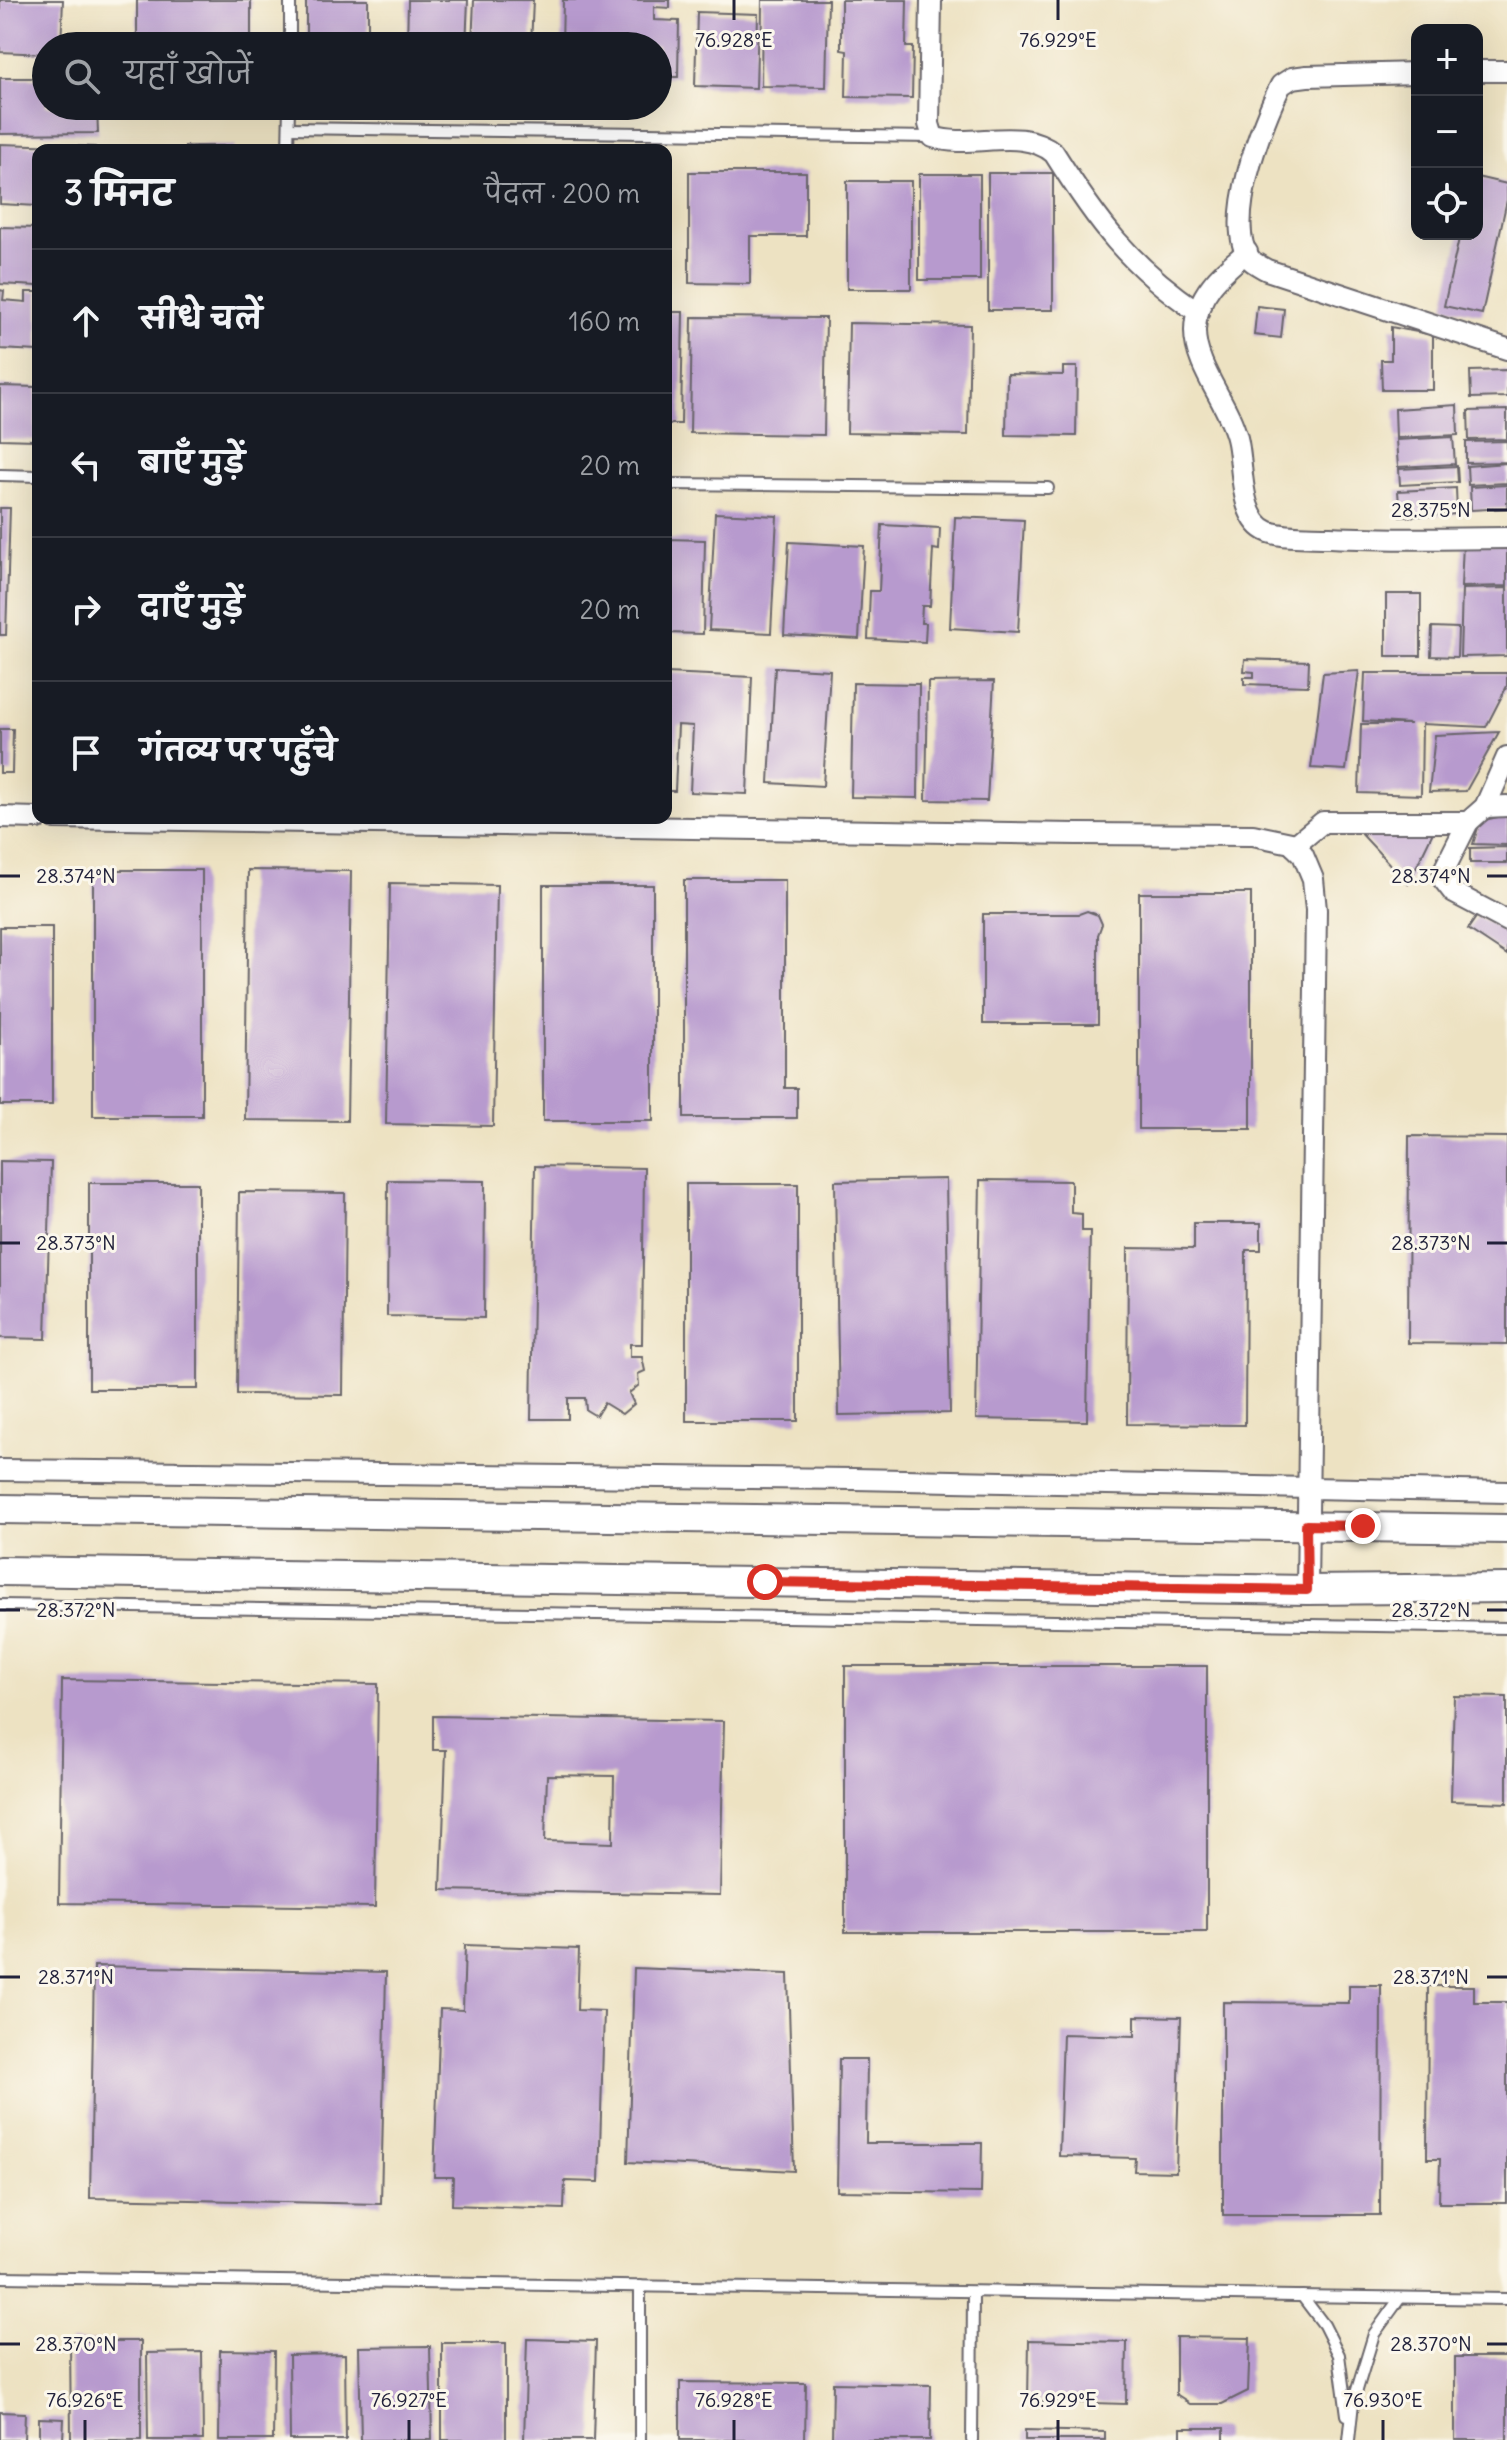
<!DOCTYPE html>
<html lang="hi">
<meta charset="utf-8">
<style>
body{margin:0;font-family:Delius,"Playpen Sans Deva",sans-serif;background:#242831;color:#f1f3f6}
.controls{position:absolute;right:24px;top:24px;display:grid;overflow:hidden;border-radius:16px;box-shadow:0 8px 32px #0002}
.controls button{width:72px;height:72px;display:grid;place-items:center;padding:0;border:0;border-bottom:2px solid #363941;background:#171b24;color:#f1f3f6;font:40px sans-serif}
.stop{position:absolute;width:24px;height:24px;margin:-18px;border:6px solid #d93025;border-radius:50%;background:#fff}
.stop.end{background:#d93025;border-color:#fff;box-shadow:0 2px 8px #0008}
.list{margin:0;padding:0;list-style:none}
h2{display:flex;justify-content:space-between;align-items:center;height:104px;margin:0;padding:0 32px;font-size:34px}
h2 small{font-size:26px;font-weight:400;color:#9ea1a6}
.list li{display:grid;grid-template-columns:52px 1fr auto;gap:24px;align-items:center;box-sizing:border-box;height:144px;padding:0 32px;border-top:2px solid #363941}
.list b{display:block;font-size:30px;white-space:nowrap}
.list em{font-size:26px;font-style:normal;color:#9ea1a6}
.icon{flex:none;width:44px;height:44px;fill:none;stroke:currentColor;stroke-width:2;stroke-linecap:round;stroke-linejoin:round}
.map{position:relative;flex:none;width:1507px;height:2440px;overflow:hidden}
.search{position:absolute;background:#171b24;box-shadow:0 8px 32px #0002;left:32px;top:32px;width:640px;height:88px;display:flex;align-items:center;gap:20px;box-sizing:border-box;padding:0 28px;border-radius:44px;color:#9ea1a6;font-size:30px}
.panel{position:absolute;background:#171b24;box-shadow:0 8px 32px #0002;left:32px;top:144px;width:640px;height:680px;border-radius:16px}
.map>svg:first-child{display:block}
.building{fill:#b79ace;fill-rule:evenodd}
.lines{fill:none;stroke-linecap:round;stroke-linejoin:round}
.service-casing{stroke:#69656a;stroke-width:14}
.minor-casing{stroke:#69656a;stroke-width:24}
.secondary-casing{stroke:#69656a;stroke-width:32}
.service{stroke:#fff;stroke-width:10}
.minor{stroke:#fff;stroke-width:20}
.secondary{stroke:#fff;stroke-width:28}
.route{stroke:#d93025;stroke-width:10}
.ticks{fill:none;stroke:#22223b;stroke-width:3}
.ticks-label{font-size:20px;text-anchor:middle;fill:#22223b;stroke:#fbf7ec;stroke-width:6;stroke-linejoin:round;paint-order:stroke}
</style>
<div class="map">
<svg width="1507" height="2440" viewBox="0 0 1507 2440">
<rect width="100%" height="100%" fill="#fbf7ec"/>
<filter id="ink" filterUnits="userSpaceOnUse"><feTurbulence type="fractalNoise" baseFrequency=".0125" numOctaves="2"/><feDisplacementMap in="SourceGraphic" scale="16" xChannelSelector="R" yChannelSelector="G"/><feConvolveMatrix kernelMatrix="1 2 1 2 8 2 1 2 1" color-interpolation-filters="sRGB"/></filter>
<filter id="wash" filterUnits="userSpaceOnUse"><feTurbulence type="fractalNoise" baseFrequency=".006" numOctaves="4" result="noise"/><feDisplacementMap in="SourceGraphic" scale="32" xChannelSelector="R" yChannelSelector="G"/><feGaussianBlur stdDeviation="1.8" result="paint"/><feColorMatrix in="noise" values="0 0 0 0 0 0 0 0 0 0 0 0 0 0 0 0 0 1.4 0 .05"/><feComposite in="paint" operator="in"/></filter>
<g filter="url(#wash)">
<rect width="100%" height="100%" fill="#ede2c2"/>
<g id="blocks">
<g class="building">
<path d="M0,0H63L61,46H46V54L0,52Z"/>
<rect x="137" y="0" width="114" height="46"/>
<rect x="306" y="0" width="62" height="46"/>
<path d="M408,0H468L466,46H407Z"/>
<path d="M474,0H533L531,46H472Z"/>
<path d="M563,0H670V8L654,7V20L679,21L678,77H658V46H562Z"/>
<path d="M762,0H828L826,87L761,86Z"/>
<path d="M841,0H907L906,47H913L912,98L846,97L847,51L841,50Z"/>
<path d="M697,12L758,14L756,88L695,86Z"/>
<path d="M0,78H46V106H97L98,133L0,134Z"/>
<path d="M0,144L95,147V150H38V206L0,204Z"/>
<rect x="185" y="146" width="49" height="4"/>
<path d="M689,172H806V236H750V284L689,283Z"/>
<rect x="988" y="173" width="65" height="137"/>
<rect x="919" y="174" width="61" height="106"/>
<path d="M1477,177L1507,184V200L1482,314L1444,306L1460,234H1477Z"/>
<rect x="847" y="181" width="64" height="108"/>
<path d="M0,227L38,228V286L0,284Z"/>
<path d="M0,290L4,291L3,300L26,302V292H38V351L0,349Z"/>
<path d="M1257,306L1284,309L1281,338L1254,335Z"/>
<path d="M666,312H683L681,424H666Z"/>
<path d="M692,317L826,318L824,435L690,433Z"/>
<path d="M849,323L970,325L968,435L847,433Z"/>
<path d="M1391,327L1433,335V390H1382L1381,360H1391Z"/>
<path d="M1063,367H1077L1076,436L1006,435L1007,374L1063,375Z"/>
<path d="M1507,370V397L1471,398L1470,371Z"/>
<path d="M0,386L37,387L35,440L0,439Z"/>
<path d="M1457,405L1458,435L1396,438L1395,409Z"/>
<path d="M1507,410V439L1469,440L1468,411Z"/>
<path d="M1453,437L1455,464L1398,467L1396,440Z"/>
<path d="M1507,441V462L1466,463V442Z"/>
<path d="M1507,463V483L1468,485L1467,466Z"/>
<path d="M1457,466L1458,482L1400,485L1399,469Z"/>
<path d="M1507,485V508L1471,510L1470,487Z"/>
<path d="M1456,488L1457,514L1400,517L1398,491Z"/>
<path d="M0,508H10L6,635H0Z"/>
<path d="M715,513L777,516L771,633L709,630Z"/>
<path d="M955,517L1024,520L1018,632L950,628Z"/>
<path d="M882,525L940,528L939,550L933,549L930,606H922L921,623H926L925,642L868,639L870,591H879Z"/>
<path d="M666,539L705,540L703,634L666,633Z"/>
<path d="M789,542L864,546L859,639L784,635Z"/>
<path d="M1507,543V586L1461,587L1463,544Z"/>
<path d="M1507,588V656L1460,657L1462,589Z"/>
<rect x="1386" y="594" width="35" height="62"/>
<path d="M1432,627L1458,628L1457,657L1431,656Z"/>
<path d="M1245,659L1309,661L1308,686L1244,684V677H1254V672L1244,671Z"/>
<path d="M775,667L830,670L823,786L769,783Z"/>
<path d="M1359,671L1346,770L1311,768L1323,673Z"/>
<path d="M666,673L752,677L747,794L690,792L693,726L678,725L675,791H666Z"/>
<path d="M1365,673H1507V686L1486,727L1422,724L1421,795L1359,793L1361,724H1410L1363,721Z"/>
<path d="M994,681L987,801L926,800L928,682Z"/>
<path d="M853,683L919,684L918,798L851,797Z"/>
<path d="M0,729H13L12,773H0Z"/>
<path d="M1499,732L1466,791L1429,792L1435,735Z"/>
<path d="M1507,815V845L1473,844L1480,821Z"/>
<path d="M1436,826L1408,884L1356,828Z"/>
<path d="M1507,847V863H1470V848Z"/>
<rect x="93" y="870" width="109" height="246"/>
<path d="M248,870L351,871L347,1121L245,1120Z"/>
<path d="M684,880H785V1088H797V1118H684Z"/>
<path d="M390,883L497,885L493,1126L386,1124Z"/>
<rect x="543" y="885" width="110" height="236"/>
<rect x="1139" y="893" width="112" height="236"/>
<path d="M1087,911L1098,915L1102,924L1098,935V1024H983V914H1079Z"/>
<path d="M1477,916L1507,933V955L1468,929Z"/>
<rect x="0" y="927" width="52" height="178"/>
<path d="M1409,1136L1507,1137V1344L1408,1343Z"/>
<path d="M0,1161L51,1162L46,1339L0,1338Z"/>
<path d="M535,1166L644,1168L642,1344H630V1357H642L645,1371L638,1374L639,1385L629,1393L634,1404L622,1414L604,1403L596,1416L586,1410L585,1398H568V1419H531Z"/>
<path d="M946,1179L950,1413L839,1415L835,1181Z"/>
<path d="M388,1180L485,1181L484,1318L387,1316Z"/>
<path d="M980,1180L1071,1181V1213L1082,1214V1231H1090L1087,1421L976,1419Z"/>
<rect x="89" y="1183" width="109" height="206"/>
<rect x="686" y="1184" width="112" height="237"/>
<path d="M239,1192L345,1193L343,1395L237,1394Z"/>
<path d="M1194,1223H1261V1250H1246L1245,1425L1127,1424L1128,1248L1194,1249Z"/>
<rect x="845" y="1666" width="362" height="266"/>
<path d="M62,1680L378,1684L375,1907L59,1903Z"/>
<path d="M1454,1696L1507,1697V1803L1451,1801Z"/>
<path d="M433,1716L724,1721L720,1895L441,1890L446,1750H433ZM547,1775L614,1776L613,1843L545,1841Z"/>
<path d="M465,1945L579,1949L577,2010L604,2011L599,2182L565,2181L564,2209L452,2205L453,2177H434L440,2009L463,2010Z"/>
<path d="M94,1966L386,1972L381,2204L90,2198Z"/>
<path d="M634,1968L788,1974L794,2171L628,2162Z"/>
<path d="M1349,1985H1381L1380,2215H1223V2002L1349,2003Z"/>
<path d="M1428,1986H1474V2002H1507V2203H1439L1440,2159H1427Z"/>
<path d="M1135,2016L1181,2017L1176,2172L1134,2171L1135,2158L1059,2156L1063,2034L1135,2036Z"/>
<path d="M839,2059H867L866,2143H982L981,2193L837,2191Z"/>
<path d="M1176,2337L1250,2338L1248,2391L1222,2404H1190L1176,2395Z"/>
<path d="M527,2339L596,2341L593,2440H524Z"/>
<path d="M1029,2340L1127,2342L1126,2404L1028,2401Z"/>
<path d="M70,2341H141V2440H71Z"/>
<rect x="442" y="2343" width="64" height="97"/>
<path d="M430,2346L432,2440H361L359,2347Z"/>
<path d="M220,2350L274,2351L273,2440H219Z"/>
<path d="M202,2352L203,2440H148L147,2353Z"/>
<path d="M345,2354L346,2440H290L289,2355Z"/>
<rect x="1455" y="2357" width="52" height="83"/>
<path d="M680,2382L806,2383L805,2440H680Z"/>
<path d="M833,2383L931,2385L930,2440H832Z"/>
<path d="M0,2412L25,2413L24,2440H0Z"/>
<path d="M39,2418L64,2419L63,2440H39Z"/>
<rect x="1181" y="2428" width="43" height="12"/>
<path d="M1025,2430L1105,2432V2440H1025Z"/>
</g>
</g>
</g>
<g filter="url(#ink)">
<use href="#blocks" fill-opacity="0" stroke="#69656a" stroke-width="2"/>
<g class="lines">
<g class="service-casing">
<g id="service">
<path d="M290,46V0"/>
<path d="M289,128L933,137"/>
<path d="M288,150L289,106"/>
<path d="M0,475L38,476"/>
<path d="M666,484L1048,488"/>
<path d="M0,1605L1507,1628"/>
<path d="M0,2277L1507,2299"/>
<path d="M640,2286V2440"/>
<path d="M1302,2296L1324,2325L1339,2355L1347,2415"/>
<path d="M972,2440L973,2292"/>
<path d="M1349,2440L1353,2403L1374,2334L1400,2298"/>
</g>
</g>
<g class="minor-casing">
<g id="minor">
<path d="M931,0L929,124L933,137C971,150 1021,125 1054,153C1098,223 1129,265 1198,312"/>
<path d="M1477,71H1507"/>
<path d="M1417,73L1307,76L1292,78L1281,85C1263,120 1221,226 1251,260C1255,264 1262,267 1267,270L1507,349"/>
<path d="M1247,252C1222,272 1195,295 1195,331C1195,368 1228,402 1237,438C1244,464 1238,520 1269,532C1287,538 1311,536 1330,537C1389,540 1448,539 1507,538"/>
<path d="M1485,807L1507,806"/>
<path d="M0,817L38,818"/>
<path d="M55,818L1077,834L1253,835L1291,843L1303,855L1313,879L1316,910L1307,1590"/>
<path d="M1468,822L1444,870L1443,879L1454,893L1507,921"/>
<path d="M1294,846L1323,822H1468L1485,807L1507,757"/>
<path d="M0,1470L854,1479L1507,1492"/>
</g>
</g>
<g class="secondary-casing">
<g id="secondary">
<path d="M0,1509L1507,1529"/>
<path d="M0,1571L1307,1590L1507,1588"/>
</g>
</g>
<use href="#service" class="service"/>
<use href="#minor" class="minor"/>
<use href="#secondary" class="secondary"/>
</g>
</g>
<g class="lines" filter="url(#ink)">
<path class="route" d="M765,1582L1307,1590L1306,1525L1363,1526"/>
</g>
<path class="ticks" d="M734,0V20M1058,0V20M1487,510H1507M0,876H20M1487,876H1507M0,1243H20M1487,1243H1507M0,1610H20M1487,1610H1507M0,1977H20M1487,1977H1507M0,2344H20M1487,2344H1507M85,2420V2440M409,2420V2440M734,2420V2440M1058,2420V2440M1383,2420V2440"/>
<g class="ticks-label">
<text x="734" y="47">76.928°E</text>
<text x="1058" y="47">76.929°E</text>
<text x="1431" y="517">28.375°N</text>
<text x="76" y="883">28.374°N</text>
<text x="1431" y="883">28.374°N</text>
<text x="76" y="1250">28.373°N</text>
<text x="1431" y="1250">28.373°N</text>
<text x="76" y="1617">28.372°N</text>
<text x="1431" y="1617">28.372°N</text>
<text x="76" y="1984">28.371°N</text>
<text x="1431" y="1984">28.371°N</text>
<text x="76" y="2351">28.370°N</text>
<text x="1431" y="2351">28.370°N</text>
<text x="85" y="2407">76.926°E</text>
<text x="409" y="2407">76.927°E</text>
<text x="734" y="2407">76.928°E</text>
<text x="1058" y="2407">76.929°E</text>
<text x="1383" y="2407">76.930°E</text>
</g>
</svg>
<div class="controls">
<button>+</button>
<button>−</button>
<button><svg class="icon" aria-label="locate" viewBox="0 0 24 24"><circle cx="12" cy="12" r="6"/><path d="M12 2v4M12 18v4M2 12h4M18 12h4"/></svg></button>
</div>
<div class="stop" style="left:765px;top:1582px"></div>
<div class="stop end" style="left:1363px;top:1526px"></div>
<div class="search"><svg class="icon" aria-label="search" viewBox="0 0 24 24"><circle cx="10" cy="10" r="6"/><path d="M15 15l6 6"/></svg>यहाँ खोजें</div>
<section class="panel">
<h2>3 मिनट<small>पैदल · 200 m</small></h2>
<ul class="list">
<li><svg class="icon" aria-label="ahead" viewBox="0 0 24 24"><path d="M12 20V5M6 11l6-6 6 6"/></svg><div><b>सीधे चलें</b></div><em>160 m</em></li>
<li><svg class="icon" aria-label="left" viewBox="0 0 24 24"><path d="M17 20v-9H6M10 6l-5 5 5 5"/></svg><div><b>बाएँ मुड़ें</b></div><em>20 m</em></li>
<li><svg class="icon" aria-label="right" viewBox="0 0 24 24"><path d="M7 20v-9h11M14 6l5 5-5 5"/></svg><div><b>दाएँ मुड़ें</b></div><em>20 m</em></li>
<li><svg class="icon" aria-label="arrive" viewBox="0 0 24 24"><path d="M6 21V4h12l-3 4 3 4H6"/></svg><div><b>गंतव्य पर पहुँचे</b></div></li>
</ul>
</section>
</div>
